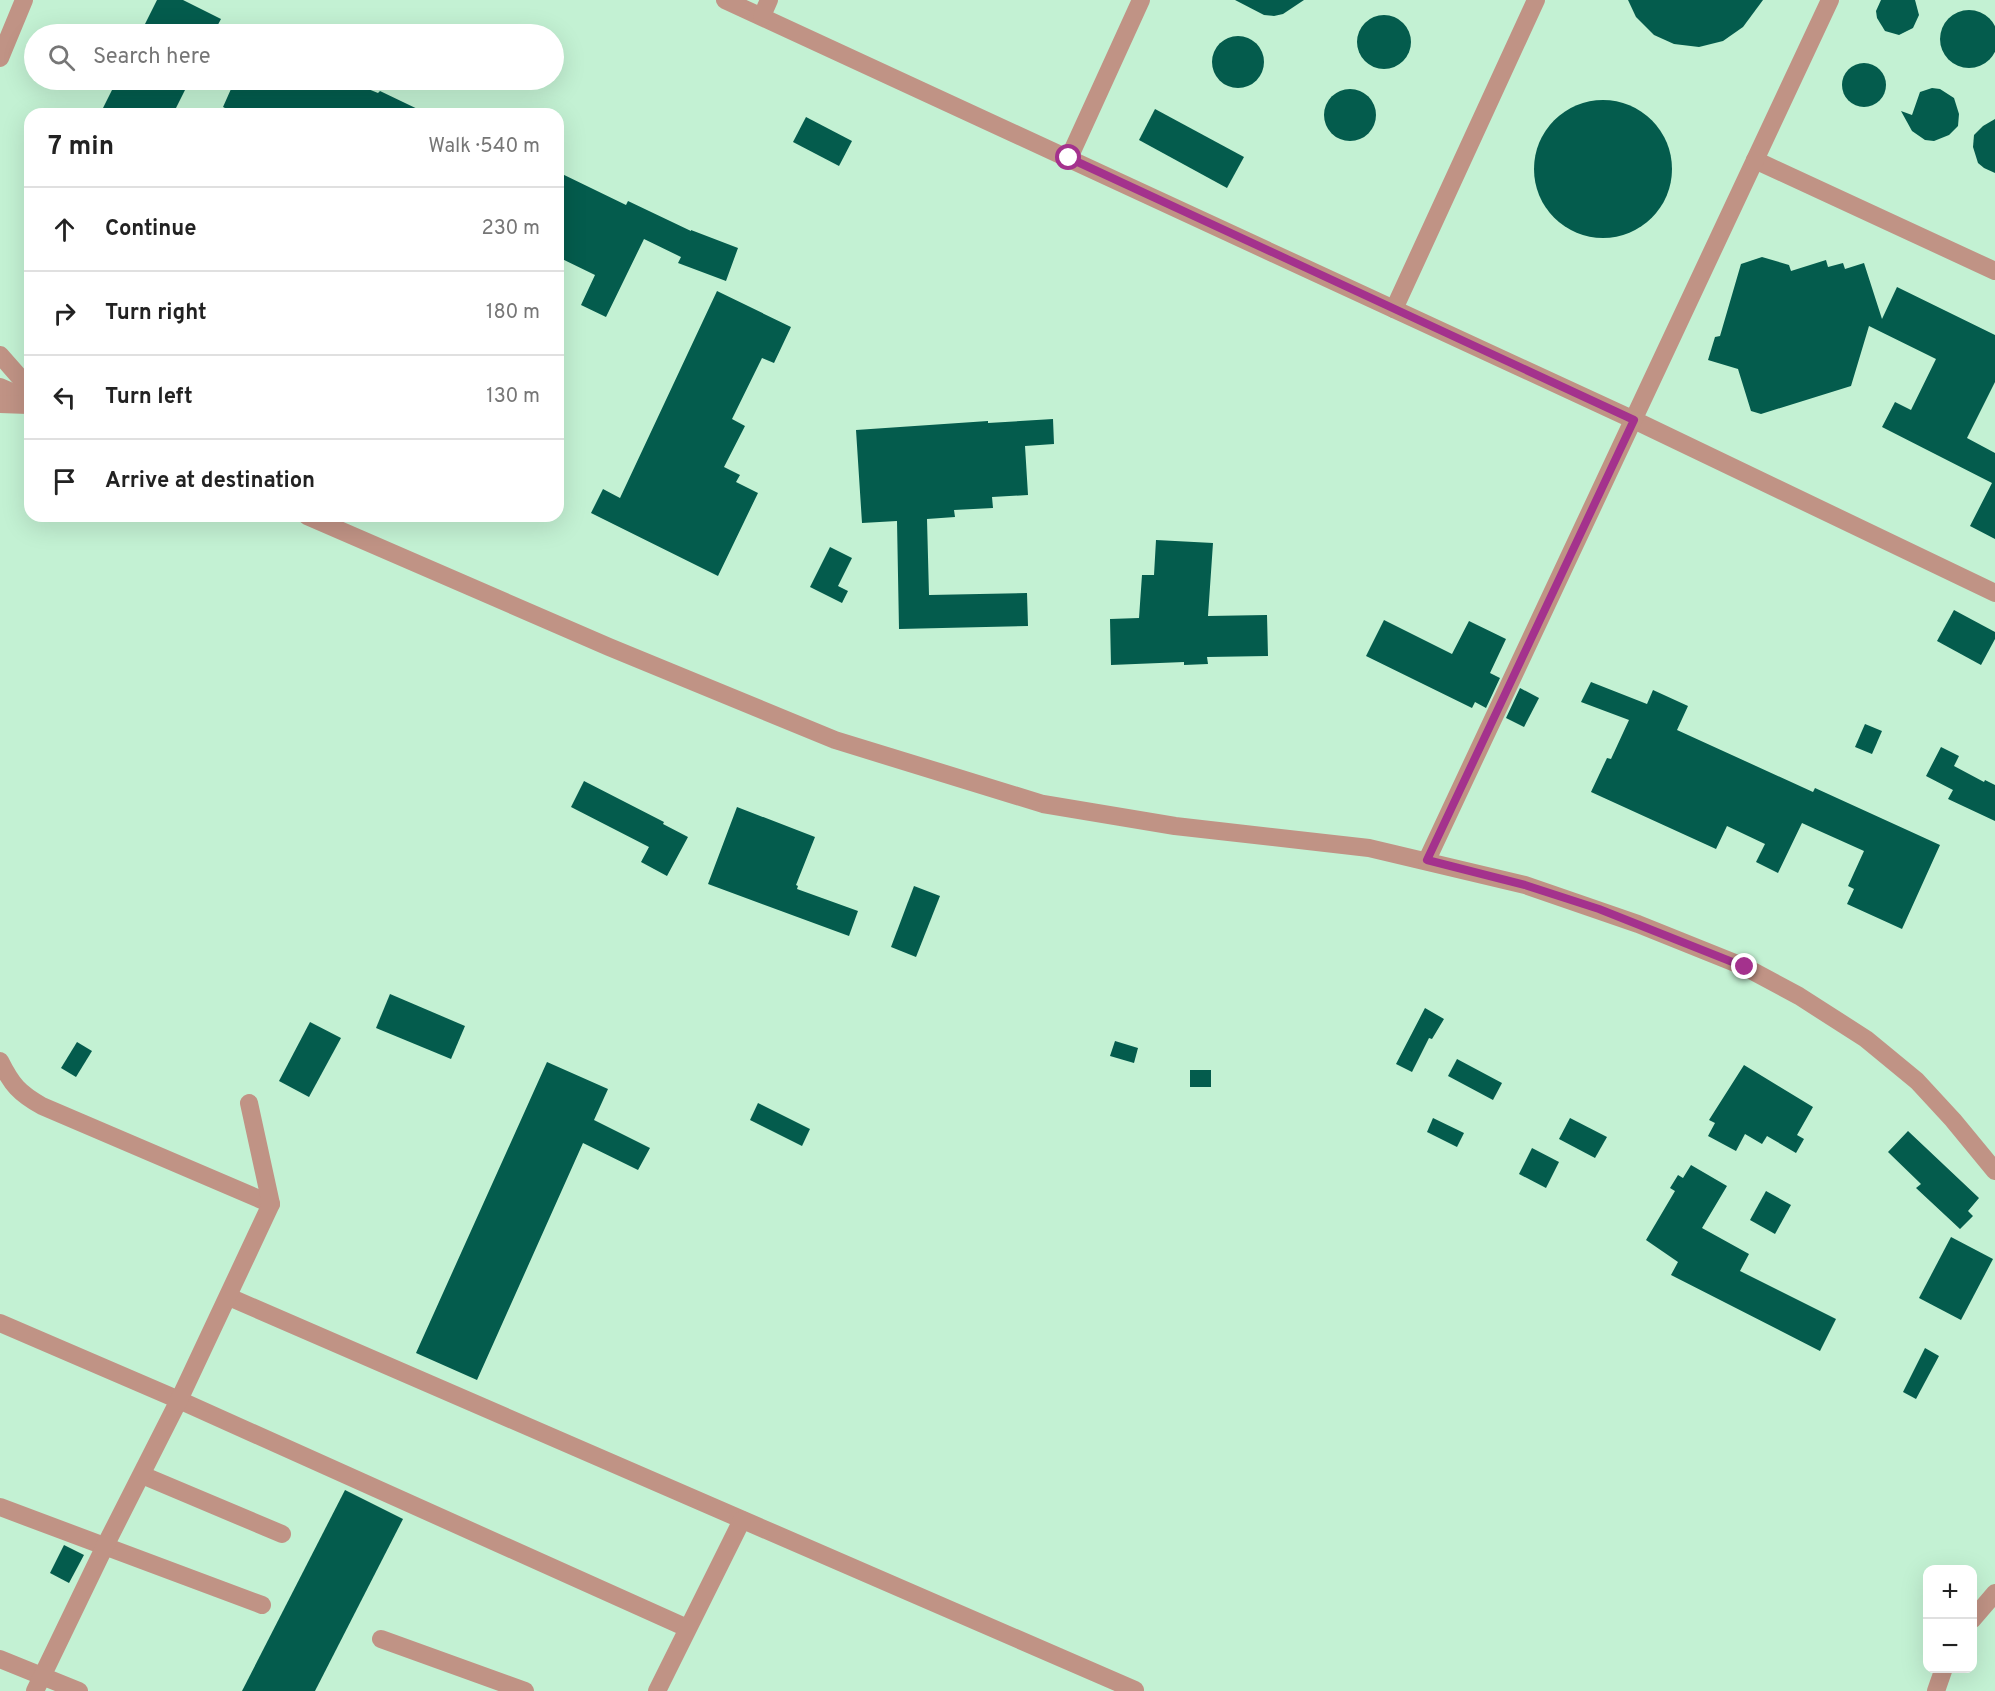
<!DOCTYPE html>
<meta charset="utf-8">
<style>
body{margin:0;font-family:Overpass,sans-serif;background:#f6f6f6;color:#222}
.controls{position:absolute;right:18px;bottom:18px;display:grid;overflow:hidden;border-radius:12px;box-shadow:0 6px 24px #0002}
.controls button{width:54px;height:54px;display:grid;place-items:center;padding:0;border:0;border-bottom:2px solid #e0e0e0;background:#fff;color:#222;font:30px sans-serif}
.stop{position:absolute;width:18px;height:18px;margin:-14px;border:4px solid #a4328d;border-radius:50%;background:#fff}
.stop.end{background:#a4328d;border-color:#fff;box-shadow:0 2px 6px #0008}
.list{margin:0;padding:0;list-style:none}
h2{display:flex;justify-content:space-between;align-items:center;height:78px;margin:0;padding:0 24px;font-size:26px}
h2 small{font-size:20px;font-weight:400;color:#767676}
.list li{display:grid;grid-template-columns:39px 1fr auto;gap:18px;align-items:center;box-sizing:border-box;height:84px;padding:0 24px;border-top:2px solid #e0e0e0}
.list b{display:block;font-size:22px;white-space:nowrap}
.list em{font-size:20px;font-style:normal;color:#767676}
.icon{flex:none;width:33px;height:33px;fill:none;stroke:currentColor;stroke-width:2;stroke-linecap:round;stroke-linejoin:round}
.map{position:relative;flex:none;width:1995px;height:1691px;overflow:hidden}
.search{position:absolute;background:#fff;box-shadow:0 6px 24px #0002;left:24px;top:24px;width:540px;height:66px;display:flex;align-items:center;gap:15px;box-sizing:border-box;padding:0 21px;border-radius:33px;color:#767676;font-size:22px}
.panel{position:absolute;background:#fff;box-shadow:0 6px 24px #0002;left:24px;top:108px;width:540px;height:414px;border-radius:18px}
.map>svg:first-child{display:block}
.building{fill:#045c4d}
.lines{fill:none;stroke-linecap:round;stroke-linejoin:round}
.minor{stroke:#c09385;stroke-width:18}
.route{stroke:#a4328d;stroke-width:8}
</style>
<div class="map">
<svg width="1995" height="1691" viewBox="0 0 1995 1691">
<rect width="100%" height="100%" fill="#c3f1d3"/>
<g class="building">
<path d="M157,0H183L221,19L213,34H140Z"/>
<path d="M1235,0H1304L1283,14L1274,16L1264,15Z"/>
<path d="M1628,0H1763L1743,27L1723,41L1699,47L1674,44L1654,35L1636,17Z"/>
<path d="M1881,0H1915L1919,15L1913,28L1899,35L1885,31L1877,18L1876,11Z"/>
<circle cx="1969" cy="39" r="29"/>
<circle cx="1384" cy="42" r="27"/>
<circle cx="1238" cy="62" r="26"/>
<circle cx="1864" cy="85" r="22"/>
<path d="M117,80H190L173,114H100Z"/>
<path d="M235,80H346L378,93L380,91L428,114H237L223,107Z"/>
<path d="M1932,88L1940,89L1954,98L1959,114L1958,126L1949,135L1934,141L1925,140L1912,131L1901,111L1912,115L1920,92Z"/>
<circle cx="1350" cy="115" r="26"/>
<circle cx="1603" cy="169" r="69"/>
<path d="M1155,109L1244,157L1227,188L1139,140Z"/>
<path d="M806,117L852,141L839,166L793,142Z"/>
<path d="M1995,119V173L1984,168L1978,163L1973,147L1974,135L1983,126Z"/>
<path d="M558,172L626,205L628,201L691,231V230L738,248L726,281L678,263L681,257L644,239L606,317L581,305L595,275L558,257Z"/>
<path d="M1762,257L1789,265L1791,271L1826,260L1828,267L1843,263L1845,269L1864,263L1882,319L1897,287L1995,335V382L1967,438L1995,453V539L1970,526L1992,483L1882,427L1895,402L1911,410L1936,359L1869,326L1851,386L1761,414L1751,411L1738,369L1708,360L1715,337L1720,336L1741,264Z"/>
<path d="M717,291L791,327L774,363L762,358L732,419L745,426L724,467L740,475L736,482L758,493L718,576L591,513L603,489L620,498Z"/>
<path d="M1053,419L1054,444L1025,446L1028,495L992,497L993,508L954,510L955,517L927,519L929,595L1027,593L1028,626L899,629L897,521L862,523L856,430L988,421V423Z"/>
<path d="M1156,540L1213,543L1208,616L1267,615L1268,656L1207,657L1208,664L1184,665V662L1111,665L1110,619L1139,618L1142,575H1154Z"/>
<path d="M830,547L852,558L838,586L848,591L842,603L810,587Z"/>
<path d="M1954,610L1995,632V639L1981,665L1937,641Z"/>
<path d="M1384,620L1452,654L1469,621L1506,639L1490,673L1500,678L1486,708L1475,702L1472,708L1366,656Z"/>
<path d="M1591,682L1647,704L1653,690L1688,706L1677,730L1813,792L1815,788L1940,845L1902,929L1847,904L1854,889L1848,886L1864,851L1815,829L1802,823L1778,873L1756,862L1765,844L1727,826L1716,849L1591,792L1607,758L1611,759L1629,720L1581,702Z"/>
<path d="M1520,688L1539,698L1524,727L1506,718Z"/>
<path d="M1865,724L1882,731L1872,754L1855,747Z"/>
<path d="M1941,747L1959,756L1954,766L1984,782L1985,780L1995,785V821L1948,799L1953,790L1926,776Z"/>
<path d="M584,781L664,822L663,824L688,837L667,876L641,862L649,847L571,807Z"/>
<path d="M737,807L815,837L796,885L798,886L797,889L858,911L849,936L708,884Z"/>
<path d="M914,886L940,896L916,957L891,947Z"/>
<path d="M390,994L465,1026L451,1059L376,1028Z"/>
<path d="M1425,1008L1444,1019L1432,1039L1429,1038L1412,1072L1396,1064Z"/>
<path d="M310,1022L341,1038L309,1097L279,1081Z"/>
<path d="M1115,1041L1138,1048L1134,1063L1110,1056Z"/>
<path d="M77,1042L92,1051L76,1077L61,1068Z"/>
<path d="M1457,1059L1502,1083L1493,1100L1448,1076Z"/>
<path d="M547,1062L608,1089L594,1120L650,1148L638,1170L583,1143L477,1380L416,1353Z"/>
<path d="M1744,1065L1813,1107L1797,1135L1804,1139L1796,1153L1767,1136L1762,1144L1745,1134L1736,1151L1708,1136L1715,1123L1709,1120Z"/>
<rect x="1190" y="1070" width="21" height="17"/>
<path d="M758,1103L810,1129L802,1146L750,1120Z"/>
<path d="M1433,1118L1464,1133L1457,1147L1427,1132Z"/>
<path d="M1570,1118L1607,1137L1595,1158L1559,1139Z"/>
<path d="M1908,1131L1979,1198L1968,1211L1973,1216L1960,1229L1916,1188L1921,1184L1888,1152Z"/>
<path d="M1532,1148L1559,1162L1546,1188L1519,1174Z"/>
<path d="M1691,1165L1727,1186L1702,1228L1749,1254L1740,1271L1836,1319L1820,1351L1671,1275L1678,1262L1646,1240L1675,1191L1670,1188L1678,1175L1683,1178Z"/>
<path d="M1766,1191L1791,1205L1775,1234L1750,1220Z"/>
<path d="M1951,1237L1993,1259L1961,1320L1919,1298Z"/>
<path d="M1925,1348L1939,1356L1916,1399L1903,1392Z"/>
<path d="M345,1490L403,1519L315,1691H242Z"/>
<path d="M64,1545L84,1555L69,1583L50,1573Z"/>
</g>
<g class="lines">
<g class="minor">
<path d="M725,0L1634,420L1995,593"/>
<path d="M762,16L769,0"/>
<path d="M0,58L24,0"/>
<path d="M1069,158L1141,0"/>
<path d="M1755,160L1995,271"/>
<path d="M1394,309L1536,0"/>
<path d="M0,355L30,389"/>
<path d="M0,387L30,400"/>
<path d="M0,404L28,405"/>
<path d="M307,516L609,647L835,740L1043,804L1175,826L1369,848L1525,885L1638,924L1745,967L1799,996L1866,1039L1917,1081L1953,1120L1995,1171"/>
<path d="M1427,860L1830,0"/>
<path d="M0,1061C12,1085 19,1093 42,1106L271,1204"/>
<path d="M229,1297L1135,1690"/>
<path d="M0,1323L179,1400L687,1628"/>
<path d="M142,1475L282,1534"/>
<path d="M0,1507L262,1605"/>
<path d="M1972,1620L1995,1593"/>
<path d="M381,1639L525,1691"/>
<path d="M0,1659L79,1691"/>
<path d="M35,1691L105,1546L179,1400L271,1204L249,1103"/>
<path d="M657,1691L742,1520"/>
<path d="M1936,1691L1944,1668"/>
</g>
</g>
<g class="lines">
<path class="route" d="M1069,158L1634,420L1427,860L1525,885L1599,909L1745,967"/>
</g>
</svg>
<div class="controls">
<button>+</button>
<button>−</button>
</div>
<div class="stop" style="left:1069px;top:158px"></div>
<div class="stop end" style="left:1745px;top:967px"></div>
<div class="search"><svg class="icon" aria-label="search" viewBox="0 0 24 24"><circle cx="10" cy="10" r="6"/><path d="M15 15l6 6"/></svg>Search here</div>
<section class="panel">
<h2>7 min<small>Walk · 540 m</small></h2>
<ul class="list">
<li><svg class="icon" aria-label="ahead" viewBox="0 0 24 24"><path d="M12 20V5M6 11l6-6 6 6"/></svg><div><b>Continue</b></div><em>230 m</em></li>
<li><svg class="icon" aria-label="right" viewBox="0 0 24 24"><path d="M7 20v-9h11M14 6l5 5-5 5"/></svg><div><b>Turn right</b></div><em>180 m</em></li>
<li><svg class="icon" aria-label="left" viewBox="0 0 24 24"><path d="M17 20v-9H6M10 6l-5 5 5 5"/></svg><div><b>Turn left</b></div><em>130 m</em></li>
<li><svg class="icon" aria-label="arrive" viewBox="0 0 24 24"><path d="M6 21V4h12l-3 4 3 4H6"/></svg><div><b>Arrive at destination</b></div></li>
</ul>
</section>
</div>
